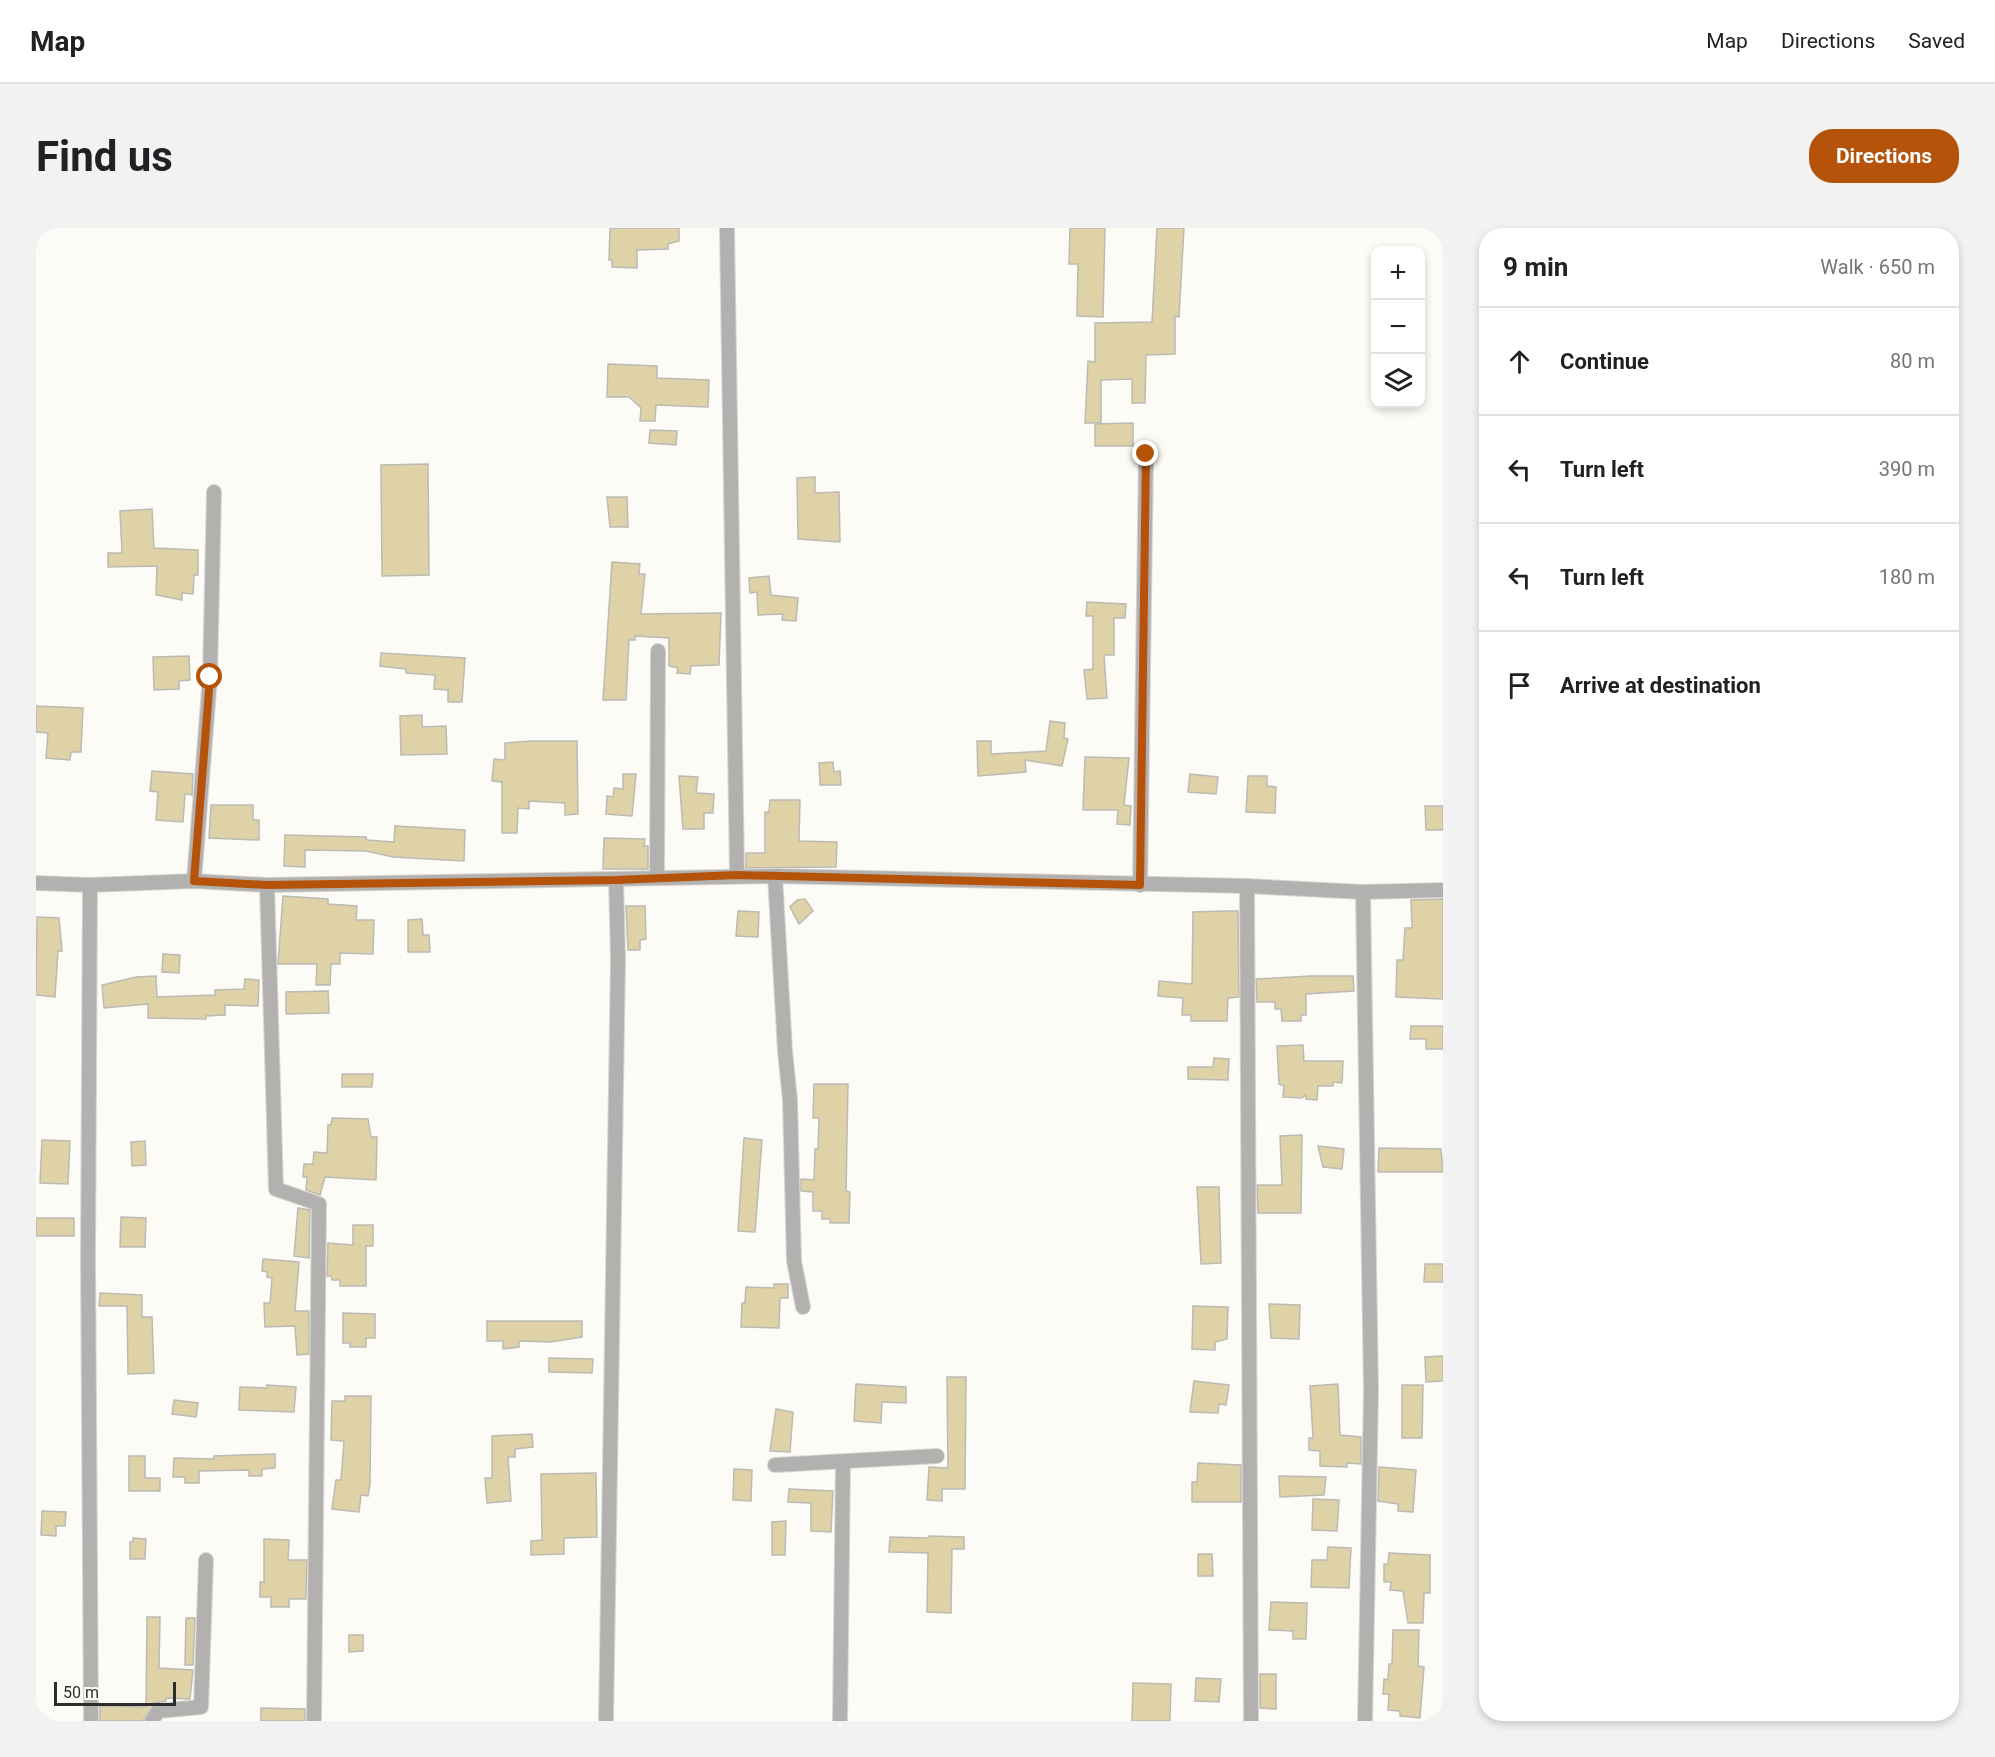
<!DOCTYPE html>
<meta charset="utf-8">
<style>
body{margin:0;font-family:Roboto,sans-serif;background:#f2f2f2;color:#202124}
.controls{position:absolute;right:18px;top:18px;display:grid;overflow:hidden;border-radius:12px;box-shadow:0 3px 9px #0003}
.controls button{width:54px;height:54px;display:grid;place-items:center;padding:0;border:0;border-bottom:2px solid #e0e0e0;background:#fff;color:#202124;font:30px sans-serif}
.scale{position:absolute;left:18px;bottom:15px;width:122px;box-sizing:border-box;padding-left:6px;border:3px solid #2e2d2b;border-top:0;font-size:16px;line-height:21px;white-space:nowrap;color:#2e2d2b;-webkit-text-stroke:4px #fcfbf5;paint-order:stroke}
.stop{position:absolute;width:18px;height:18px;margin:-14px;border:4px solid #b45309;border-radius:50%;background:#fff}
.stop.end{background:#b45309;border-color:#fff;box-shadow:0 2px 6px #0008}
.list{margin:0;padding:0;list-style:none}
h2{display:flex;justify-content:space-between;align-items:center;height:78px;margin:0;padding:0 24px;font-size:26px}
h2 small{font-size:20px;font-weight:400;color:#757577}
.list li{display:grid;grid-template-columns:39px 1fr auto;gap:18px;align-items:center;box-sizing:border-box;height:108px;padding:0 24px;border-top:2px solid #e0e0e0}
.list b{display:block;font-size:22px;white-space:nowrap}
.list em{font-size:20px;font-style:normal;color:#757577}
.icon{flex:none;width:33px;height:33px;fill:none;stroke:currentColor;stroke-width:2;stroke-linecap:round;stroke-linejoin:round}
.map{position:relative;flex:none;width:1407px;height:1493px;overflow:hidden;border-radius:24px}
header{display:flex;align-items:center;gap:36px;box-sizing:border-box;height:84px;padding:0 30px;background:#fff;border-bottom:2px solid #e0e0e0}
header strong{font-size:28px}
nav{display:flex;gap:33px;margin-inline-start:auto;font-size:21px}
.intro{display:flex;align-items:center;justify-content:space-between;box-sizing:border-box;height:144px;padding:0 36px}
h1{margin:0;font-size:42px}
.button{padding:15px 27px;border-radius:24px;background:#b45309;color:#fff;font-size:21px;font-weight:700}
main{display:flex;gap:36px;padding:0 36px}
aside{flex:1;background:#fff;border-radius:24px;box-shadow:0 3px 9px #0003}
.map>svg:first-child{display:block}
.building{fill:#dfd2a7;stroke:#bbbab5;stroke-width:1.5}
.lines{fill:none;stroke-linecap:round;stroke-linejoin:round}
.minor-casing{stroke:#d7d6d1;stroke-width:16}
.minor{stroke:#b3b0b0;stroke-width:14}
.route{stroke:#b45309;stroke-width:8}
</style>
<header>
<strong>Map</strong>
<nav><a>Map</a><a>Directions</a><a>Saved</a></nav>
</header>
<div class="intro"><h1>Find us</h1><a class="button">Directions</a></div>
<main>
<div class="map">
<svg width="1407" height="1493" viewBox="0 0 1407 1493">
<rect width="100%" height="100%" fill="#fcfbf5"/>
<g class="building">
<path d="M574,0H643V13L632,16V21L601,22V40L576,39V32H573Z"/>
<path d="M1034,0H1069L1067,89L1041,88L1042,36H1033Z"/>
<path d="M1121,0H1148L1143,89L1139,88V126L1110,127L1109,175H1096V151L1065,152V195H1049L1052,133L1059,134V95L1116,94Z"/>
<path d="M572,136L621,138V150L673,152L672,179L620,177L619,193H604L605,180L593,169H571Z"/>
<path d="M1097,195V218H1059V196Z"/>
<path d="M614,202L641,203L640,217L613,215Z"/>
<path d="M392,236L393,347L346,348L345,237Z"/>
<path d="M779,249V265L803,264L804,314L762,311L761,250Z"/>
<path d="M571,269H591L592,299H574Z"/>
<path d="M116,281L118,320L162,322V347H158L157,366L146,365V372L120,367L121,338L72,339V325H86L84,283Z"/>
<path d="M576,334L604,336L603,346H609L605,386L685,385L683,437L655,438L654,446L641,445L642,440L633,438V410L599,408V412H593L590,472H567Z"/>
<path d="M733,348L735,367L762,370L760,393L746,392L747,386L722,387L721,364L714,365L713,350Z"/>
<path d="M1051,374L1090,376L1089,390H1078V427H1068L1071,470L1051,471L1048,442L1057,441V388H1050Z"/>
<path d="M345,425L429,430L426,474H412V462L398,461L399,447L370,445V441L344,438Z"/>
<path d="M153,428L154,452L143,453V461L118,462L117,429Z"/>
<path d="M0,478L47,480L45,524H35L34,532L10,530L12,505L0,504Z"/>
<path d="M386,487V499L410,498L411,526L365,527L364,488Z"/>
<path d="M1014,493L1029,495L1028,510L1032,511L1026,538L989,532L990,544L942,548L941,513H955V526L1010,523Z"/>
<path d="M496,513H541L542,586L529,587V575L493,573V581L482,580L481,605H466V554L456,553L458,531L469,532V515Z"/>
<path d="M1049,529L1093,530L1088,577L1095,578L1094,597L1081,596L1082,582H1047Z"/>
<path d="M797,534L798,544L804,543L805,557H784L783,535Z"/>
<path d="M116,543L157,546L156,567L149,566L147,594L120,592L122,564L114,563Z"/>
<path d="M587,546H600L596,588L570,586L571,568L577,569L578,560L587,561Z"/>
<path d="M1154,546L1182,549L1180,566L1152,564Z"/>
<path d="M643,548L662,549L660,565L678,566L677,585H668V601H647Z"/>
<path d="M1212,548H1231V558L1240,559L1239,585L1210,584Z"/>
<path d="M734,572H764L763,613L801,614L800,639L710,640V625H729V584H733Z"/>
<path d="M175,577H217V592H223V612L173,610Z"/>
<path d="M1389,578H1407V602H1390Z"/>
<path d="M359,598L429,602L428,633L357,629L330,623L269,622V639L248,638L249,607L330,609L331,612L358,614Z"/>
<path d="M568,610L609,611L608,618H612V641H567Z"/>
<path d="M247,668L292,671V676L321,678L320,692H338L337,726L304,725V736H295L294,757H280L281,736H242Z"/>
<path d="M769,671L777,683L763,696L754,679L761,672Z"/>
<path d="M1407,671V771L1360,769L1361,732H1367L1369,700H1376L1375,672Z"/>
<path d="M590,678H609L610,711L604,712V722H592Z"/>
<path d="M702,683L723,684L722,709L700,708Z"/>
<path d="M1189,683H1202L1203,769L1192,770L1191,793H1155V787H1146L1147,770L1122,768L1123,753L1156,756L1157,684Z"/>
<path d="M1,689L23,690L26,723H22L19,769L0,767Z"/>
<path d="M386,691L387,707H393L394,724H372V692Z"/>
<path d="M127,726L144,727L143,745L126,744Z"/>
<path d="M120,748L121,769L179,767V762L208,761L209,751L223,752L222,778L189,777V787L170,788V791L112,790V776L68,780L66,757L100,749Z"/>
<path d="M1275,748H1317L1318,763L1270,766V787H1265V793H1246L1245,781H1239V774H1221L1220,751Z"/>
<path d="M292,763L293,785L250,786V764Z"/>
<path d="M1375,798H1407V821H1390V811H1374Z"/>
<path d="M1267,817L1268,833H1307L1306,855L1297,854V858H1282L1281,872L1270,871L1269,867L1266,870L1247,869L1248,858L1243,856L1241,818Z"/>
<path d="M1178,830L1193,831L1192,852L1152,851V839H1177Z"/>
<path d="M306,846H337L336,859H306Z"/>
<path d="M778,856H812L810,963L814,964L813,995H794V991H786V983H777V964L765,963V951L778,952L779,921H782L783,890H777Z"/>
<path d="M296,890L332,891L335,909H341L340,952L289,949L284,967L270,962L271,949H267L268,936H277L278,924L291,925L292,897H295Z"/>
<path d="M1266,907L1265,985H1222L1221,957H1246L1244,908Z"/>
<path d="M708,910L726,912L719,1004L702,1003Z"/>
<path d="M6,912L34,913L32,956L4,955Z"/>
<path d="M109,913L110,937L96,938L95,914Z"/>
<path d="M1282,918L1308,921L1306,941L1287,939Z"/>
<path d="M1343,920L1405,921L1407,944H1342Z"/>
<path d="M1161,959H1183L1185,1035L1165,1036Z"/>
<path d="M262,980L274,982L273,1030L258,1028Z"/>
<path d="M85,989L110,990L109,1019H84Z"/>
<rect x="0" y="990" width="38" height="18"/>
<path d="M317,997H337V1018H330V1058H304V1052H296L295,1048H291L292,1015L317,1017Z"/>
<path d="M227,1031L263,1034L259,1083H273V1126L261,1127L259,1098L229,1099L228,1075H234L236,1050L231,1049V1044L226,1043Z"/>
<path d="M1389,1036H1407V1054H1388Z"/>
<path d="M738,1056H752V1070H744L743,1100L705,1099L706,1075H709L710,1059L738,1060Z"/>
<path d="M64,1065L106,1067V1089H116L118,1145L92,1146L91,1078H63Z"/>
<path d="M1233,1076L1264,1077L1263,1111L1235,1110Z"/>
<path d="M1157,1078L1192,1079L1191,1111L1179,1114V1122L1156,1121Z"/>
<path d="M307,1085L339,1086V1110H330V1119H314V1115H307Z"/>
<path d="M451,1093H546V1109L514,1114L483,1113V1119L467,1121V1113H451Z"/>
<path d="M1407,1128V1153L1390,1154L1389,1129Z"/>
<path d="M513,1130L557,1131L556,1145L513,1144Z"/>
<path d="M911,1149H930L929,1261H906V1273L891,1272L893,1239L912,1240Z"/>
<path d="M1158,1153L1193,1157L1190,1177L1183,1176L1182,1185L1154,1184Z"/>
<path d="M820,1156L870,1159V1175L846,1174L845,1195L818,1193Z"/>
<path d="M1302,1156L1304,1207L1325,1209V1236L1311,1235V1239L1284,1238V1223L1273,1222V1210H1277L1274,1158Z"/>
<path d="M231,1157L260,1159L258,1184L203,1182L204,1159L231,1160Z"/>
<path d="M1366,1157H1387L1386,1210H1366Z"/>
<path d="M309,1168H335L334,1256L332,1268L325,1267L323,1284L296,1281L300,1252H305L308,1213L295,1212L296,1173H309Z"/>
<path d="M138,1172L162,1175L160,1189L136,1186Z"/>
<path d="M740,1181L757,1184L754,1224L734,1223Z"/>
<path d="M496,1206L497,1219L479,1221V1229H472L475,1273L451,1275L449,1250H456V1208Z"/>
<path d="M239,1226V1240L226,1241V1248H213V1242L163,1243V1255H149V1249H137L138,1230L178,1231V1228Z"/>
<path d="M93,1228H109V1250H124V1263H93Z"/>
<path d="M1162,1235L1205,1237V1274H1156V1254H1161Z"/>
<path d="M1343,1239L1380,1242L1377,1284L1362,1283V1276L1342,1273Z"/>
<path d="M698,1241L716,1242L715,1273L697,1272Z"/>
<path d="M560,1245L561,1309L528,1310V1326L495,1327V1313L506,1312L505,1246Z"/>
<path d="M1243,1248L1290,1249L1288,1267L1244,1269Z"/>
<path d="M753,1261L797,1263L795,1304L775,1303V1275L752,1274Z"/>
<path d="M1277,1271L1303,1272L1301,1303L1276,1302Z"/>
<path d="M6,1283L30,1284L29,1298H20V1308L5,1307Z"/>
<path d="M750,1293L749,1327H736V1294Z"/>
<path d="M893,1308L928,1309V1321H916L915,1385L891,1384L892,1325L853,1324L854,1309L892,1310Z"/>
<path d="M97,1310L110,1311L109,1331H94V1314H97Z"/>
<path d="M228,1311L253,1312L252,1332H271L270,1371H253V1379H235V1369H224V1354H228Z"/>
<path d="M1292,1319L1315,1320L1313,1360L1275,1359L1276,1332H1291Z"/>
<path d="M1353,1325L1394,1327V1365H1388L1387,1395H1372L1367,1363L1354,1362L1355,1354H1348V1336H1352Z"/>
<path d="M1162,1326H1176L1177,1348H1162Z"/>
<path d="M1235,1374L1271,1375L1270,1411H1257V1403L1233,1402Z"/>
<path d="M111,1389H124L123,1440L157,1442L154,1471L130,1470V1473L118,1475L107,1493H64V1478L110,1479Z"/>
<path d="M150,1390H159L157,1437H149Z"/>
<path d="M1357,1402H1383L1382,1438L1388,1439L1384,1490L1364,1488V1483L1352,1482L1353,1466H1347L1348,1451L1352,1452L1353,1436H1356Z"/>
<path d="M313,1407H327V1423L313,1424Z"/>
<path d="M1224,1446H1240V1481L1224,1480Z"/>
<path d="M1160,1450L1185,1451L1183,1474L1159,1473Z"/>
<path d="M1097,1455L1135,1456L1134,1493H1096Z"/>
<path d="M225,1480L269,1481V1493H225Z"/>
</g>
<g class="lines">
<g class="minor-casing">
<g id="minor">
<path d="M691,0L701,647"/>
<path d="M739,648L749,823L754,872L758,1033L767,1079"/>
<path d="M621,649L622,423"/>
<path d="M158,653L174,449L178,264"/>
<path d="M0,655L54,657L158,653L231,657L739,648L1211,658L1327,664L1407,662"/>
<path d="M54,657L52,1031L55,1493"/>
<path d="M231,657L240,961L283,976L278,1493"/>
<path d="M1104,657L1110,227"/>
<path d="M1211,658L1215,1493"/>
<path d="M1327,664L1335,1163L1329,1493"/>
<path d="M739,1237L901,1228"/>
<path d="M116,1493L122,1483L165,1479L170,1332"/>
<path d="M570,1493L582,730L580,652"/>
<path d="M804,1493L807,1235"/>
</g>
</g>
<use href="#minor" class="minor"/>
</g>
<g class="lines">
<path class="route" d="M174,449L158,653L231,657L580,652L701,647L1104,657L1110,226"/>
</g>
</svg>
<div class="controls">
<button>+</button>
<button>−</button>
<button><svg class="icon" aria-label="layers" viewBox="0 0 24 24"><path d="M12 4l9 5-9 5-9-5zM3 14l9 5 9-5"/></svg></button>
</div>
<div class="scale">50 m</div>
<div class="stop" style="left:174px;top:449px"></div>
<div class="stop end" style="left:1110px;top:226px"></div>
</div>
<aside>
<h2>9 min<small>Walk · 650 m</small></h2>
<ul class="list">
<li><svg class="icon" aria-label="ahead" viewBox="0 0 24 24"><path d="M12 20V5M6 11l6-6 6 6"/></svg><div><b>Continue</b></div><em>80 m</em></li>
<li><svg class="icon" aria-label="left" viewBox="0 0 24 24"><path d="M17 20v-9H6M10 6l-5 5 5 5"/></svg><div><b>Turn left</b></div><em>390 m</em></li>
<li><svg class="icon" aria-label="left" viewBox="0 0 24 24"><path d="M17 20v-9H6M10 6l-5 5 5 5"/></svg><div><b>Turn left</b></div><em>180 m</em></li>
<li><svg class="icon" aria-label="arrive" viewBox="0 0 24 24"><path d="M6 21V4h12l-3 4 3 4H6"/></svg><div><b>Arrive at destination</b></div></li>
</ul>
</aside>
</main>
